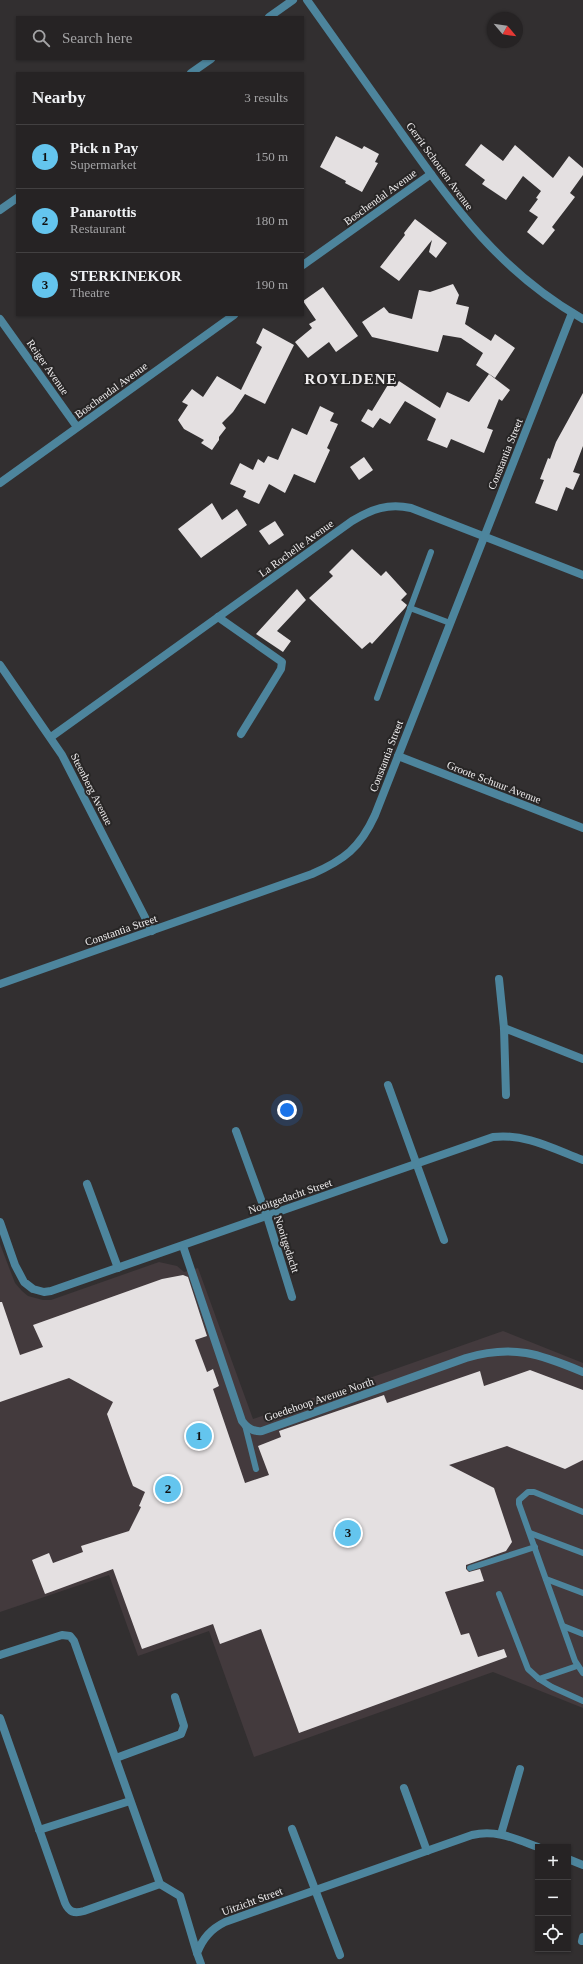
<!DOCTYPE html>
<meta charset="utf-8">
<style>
body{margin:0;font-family:"Times New Roman",serif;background:#322f31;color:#f1f3f6}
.controls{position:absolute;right:12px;bottom:12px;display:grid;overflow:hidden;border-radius:0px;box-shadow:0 1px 3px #0004}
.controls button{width:36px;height:36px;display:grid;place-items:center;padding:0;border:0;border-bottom:1px solid #424041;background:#262324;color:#f1f3f6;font:20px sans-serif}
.compass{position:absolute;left:487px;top:12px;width:36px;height:36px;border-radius:50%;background:#262324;box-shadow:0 1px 3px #0004;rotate:119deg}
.you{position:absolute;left:287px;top:1110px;width:14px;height:14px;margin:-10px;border:3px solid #fff;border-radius:50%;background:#1a73e8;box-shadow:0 0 0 6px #1a73e833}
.badge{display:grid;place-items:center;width:26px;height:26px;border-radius:50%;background:#64c5ee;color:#111;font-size:13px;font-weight:700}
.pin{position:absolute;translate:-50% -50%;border:2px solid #fff;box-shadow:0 1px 4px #0006}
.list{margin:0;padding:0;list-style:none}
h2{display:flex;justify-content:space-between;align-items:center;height:52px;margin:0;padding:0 16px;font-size:17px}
h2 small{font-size:13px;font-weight:400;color:#a4a4a6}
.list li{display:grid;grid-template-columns:26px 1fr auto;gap:12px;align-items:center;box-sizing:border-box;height:64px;padding:0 16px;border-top:1px solid #424041}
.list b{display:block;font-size:15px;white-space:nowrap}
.list p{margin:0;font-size:13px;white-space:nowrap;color:#a4a4a6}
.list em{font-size:13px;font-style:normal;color:#a4a4a6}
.icon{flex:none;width:22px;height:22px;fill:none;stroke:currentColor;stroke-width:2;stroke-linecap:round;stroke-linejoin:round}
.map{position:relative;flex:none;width:583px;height:1964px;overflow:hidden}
.search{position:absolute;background:#262324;box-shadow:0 1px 3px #0004;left:16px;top:16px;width:288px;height:44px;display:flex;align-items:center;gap:10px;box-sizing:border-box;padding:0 14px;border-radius:0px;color:#a4a4a6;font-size:15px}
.panel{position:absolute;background:#262324;box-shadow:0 1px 3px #0004;left:16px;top:72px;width:288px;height:244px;border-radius:0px}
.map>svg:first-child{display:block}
.built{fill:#433a3d}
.building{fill:#e4e0e1}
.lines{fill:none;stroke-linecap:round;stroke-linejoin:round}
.service{stroke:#4d859d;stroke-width:6}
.minor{stroke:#4d859d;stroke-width:8}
.tertiary{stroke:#4d859d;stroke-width:8}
.labels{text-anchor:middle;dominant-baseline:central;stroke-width:4;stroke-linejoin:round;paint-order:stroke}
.street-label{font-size:11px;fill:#efedee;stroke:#282626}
.district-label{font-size:15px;font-weight:bold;letter-spacing:1px;fill:#efedee;stroke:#282626}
</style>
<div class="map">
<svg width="583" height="1964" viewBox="0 0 583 1964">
<rect width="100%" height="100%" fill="#322f30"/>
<path class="built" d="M0,1244L15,1283L22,1291L28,1296L43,1300H51L159,1262L177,1266L184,1272L198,1268L253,1419L503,1331L583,1363V1708L493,1672L254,1757L209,1631L138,1656L109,1575L0,1612Z"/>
<g class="building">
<path d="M336,136L362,149L364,146L379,154L375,162L378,163L362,192L345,183L346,181L320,167Z"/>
<path d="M481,144L503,161L515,145L553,178L569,156L583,168V175L570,193L575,197L552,227L555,230L543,245L527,232L538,217L529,211L538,199L536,198L541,191L523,176L506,200L482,184L485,180L465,165Z"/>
<path d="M415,219L447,243L436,258L429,252L432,240L399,281L380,267L405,235L404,233Z"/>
<path d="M453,284L459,295L456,304L469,307L465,324L491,341L495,334L515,348L495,378L476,365L483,353L461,338L443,335L438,352L372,337L362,322L384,307L389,313L412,319L419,290L430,292Z"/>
<path d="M323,287L358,336L336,352L329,342L308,358L295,342L312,328L309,324L316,320L303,301Z"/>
<path d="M263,328L294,345L265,404L245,394L233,412L222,423L226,428L219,437V440L212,450L201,443L204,440L184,429L178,420L188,405L182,402L192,389L203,397L217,376L241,390L262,347L256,343Z"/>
<path d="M489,374L510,390L502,401L499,399L487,428L493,430L484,453L451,439L447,448L427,440L436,419L405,401L390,424L380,418L373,428L361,421L368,409L372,411L389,383L395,387L399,381L440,408L447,392L469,402Z"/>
<path d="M583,393V446L573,472L580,474L573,490L566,487L557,511L535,503L544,480L540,479L548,458L550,459L556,442Z"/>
<path d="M320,406L334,413L330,421L338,424L327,448L330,450L315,483L294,474L285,493L269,484L259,504L243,497L246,491L230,484L240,463L253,470L258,459L264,463L268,456L278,460L292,428L307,435Z"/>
<path d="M364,457L373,470L359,480L350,467Z"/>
<path d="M212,503L222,520L237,509L247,525L201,558L178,529Z"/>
<path d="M275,521L284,535L269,545L259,531Z"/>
<path d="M352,549L381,576L386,571L407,594L401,600L407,605L405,608L372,644L370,642L362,649L309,598L333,576L329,572Z"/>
<path d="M297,589L306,600L277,631L291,641L283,652L256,634Z"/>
<path d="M183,1275L188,1277L207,1336L195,1340L207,1372L213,1369L219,1386L213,1389L245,1483L269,1475L258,1446L281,1437L279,1431L384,1395L387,1403L480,1371L484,1386L530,1370L583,1390V1460L565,1469L507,1446L449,1465L494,1488L512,1542L506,1551L466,1565V1569L469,1572L480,1569L484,1581L445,1592L461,1635L469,1633L478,1657L504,1649L507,1657L299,1733L261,1629L220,1644L213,1624L142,1649L113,1569L45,1594L32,1560L49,1553L53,1563L83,1552L81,1546L129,1531L141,1507L139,1506L145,1492L133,1486L128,1473L107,1414L113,1402L69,1378L0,1402V1302H2L20,1355L43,1347L33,1325L162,1279Z"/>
</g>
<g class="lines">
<g class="service">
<path d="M410,608L450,623"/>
<path d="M377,698L431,552"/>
<path d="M245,1425L256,1469"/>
<path d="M583,1512L534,1492H528L519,1500V1504L575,1661L583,1673"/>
<path d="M530,1533L583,1553"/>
<path d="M470,1568L535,1547"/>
<path d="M546,1579L583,1593"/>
<path d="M499,1594L528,1669L539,1679L552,1687L583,1701"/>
<path d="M563,1626L583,1634"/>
<path d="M539,1679L577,1666"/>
</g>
<g class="minor">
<path d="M269,17L293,0"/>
<path d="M191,73L211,59"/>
<path d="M0,210L17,198"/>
<path d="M303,265L431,174"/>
<path d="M0,319L77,427"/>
<path d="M0,483L234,315"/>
<path d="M218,617L282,662L281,669L241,734"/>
<path d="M0,665L62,755L152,931"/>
<path d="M51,737L352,521C372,509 388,503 411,508L583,575"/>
<path d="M398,756L583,828"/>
<path d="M499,979L504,1028L506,1095"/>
<path d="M0,984L312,874C344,860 360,848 375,815L572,313"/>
<path d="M504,1028L583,1059"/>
<path d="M388,1085L444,1240"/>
<path d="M236,1131L267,1216L292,1297"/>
<path d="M87,1184L118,1268"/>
<path d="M0,1222L15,1265L24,1282L33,1289L44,1292L51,1291L493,1137C525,1133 554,1149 583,1160"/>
<path d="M183,1246L242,1421C247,1428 253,1432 262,1431L466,1358C513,1344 540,1354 583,1372"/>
<path d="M0,1655L62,1635L70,1636L74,1641L160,1884L180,1896L197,1953"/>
<path d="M0,1718L65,1903C69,1912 74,1914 84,1911L160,1884"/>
<path d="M116,1758L181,1734L184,1726L175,1697"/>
<path d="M404,1788L427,1851"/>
<path d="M292,1829L340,1955"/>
<path d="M39,1830L130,1801"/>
<path d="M501,1834L520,1769"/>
<path d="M568,1859L583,1865"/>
<path d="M582,1941L583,1937"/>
<path d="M201,1964L197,1953C203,1938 211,1929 225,1922L472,1835C496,1829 516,1839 538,1847"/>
</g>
<path class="tertiary" d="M307,0C338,44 369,87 400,131C454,207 500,272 583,319"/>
</g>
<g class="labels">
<g class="street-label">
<text transform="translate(440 166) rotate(54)">Gerrit Schouten Avenue</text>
<text transform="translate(380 197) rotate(-36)">Boschendal Avenue</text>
<text transform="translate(48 367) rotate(55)">Reiger Avenue</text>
<text transform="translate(111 390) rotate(-36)">Boschendal Avenue</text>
<text transform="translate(505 454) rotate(-68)">Constantia Street</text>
<text transform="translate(296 548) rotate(-36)">La Rochelle Avenue</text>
<text transform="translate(386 756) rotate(-69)">Constantia Street</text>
<text transform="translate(494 782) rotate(21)">Groote Schuur Avenue</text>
<text transform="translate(92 789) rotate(63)">Steenberg Avenue</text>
<text transform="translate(121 930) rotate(-19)">Constantia Street</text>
<text transform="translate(290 1196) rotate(-19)">Nooitgedacht Street</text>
<text transform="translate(287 1244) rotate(72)">Nooitgedacht</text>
<text transform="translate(319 1399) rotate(-19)">Goedehoop Avenue North</text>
<text transform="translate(252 1901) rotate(-20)">Uitzicht Street</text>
</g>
<g class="district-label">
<text x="351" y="379">ROYLDENE</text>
</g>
</g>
</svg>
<div class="controls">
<button>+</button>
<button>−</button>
<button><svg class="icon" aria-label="locate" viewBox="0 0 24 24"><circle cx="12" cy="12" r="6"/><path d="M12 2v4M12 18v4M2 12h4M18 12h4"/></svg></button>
</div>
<svg class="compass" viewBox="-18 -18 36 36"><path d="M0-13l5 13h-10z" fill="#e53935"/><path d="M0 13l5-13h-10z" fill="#a4a4a6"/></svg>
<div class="you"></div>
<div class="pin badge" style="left:199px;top:1436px">1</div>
<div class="pin badge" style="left:168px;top:1489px">2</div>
<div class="pin badge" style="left:348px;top:1533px">3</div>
<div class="search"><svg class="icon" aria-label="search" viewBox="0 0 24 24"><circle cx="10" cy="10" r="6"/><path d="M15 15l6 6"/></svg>Search here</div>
<section class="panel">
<h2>Nearby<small>3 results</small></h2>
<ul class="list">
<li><span class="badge">1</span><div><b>Pick n Pay</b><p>Supermarket</p></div><em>150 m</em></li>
<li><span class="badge">2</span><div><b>Panarottis</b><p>Restaurant</p></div><em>180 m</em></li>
<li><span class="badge">3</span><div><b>STERKINEKOR</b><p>Theatre</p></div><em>190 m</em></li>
</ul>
</section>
</div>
